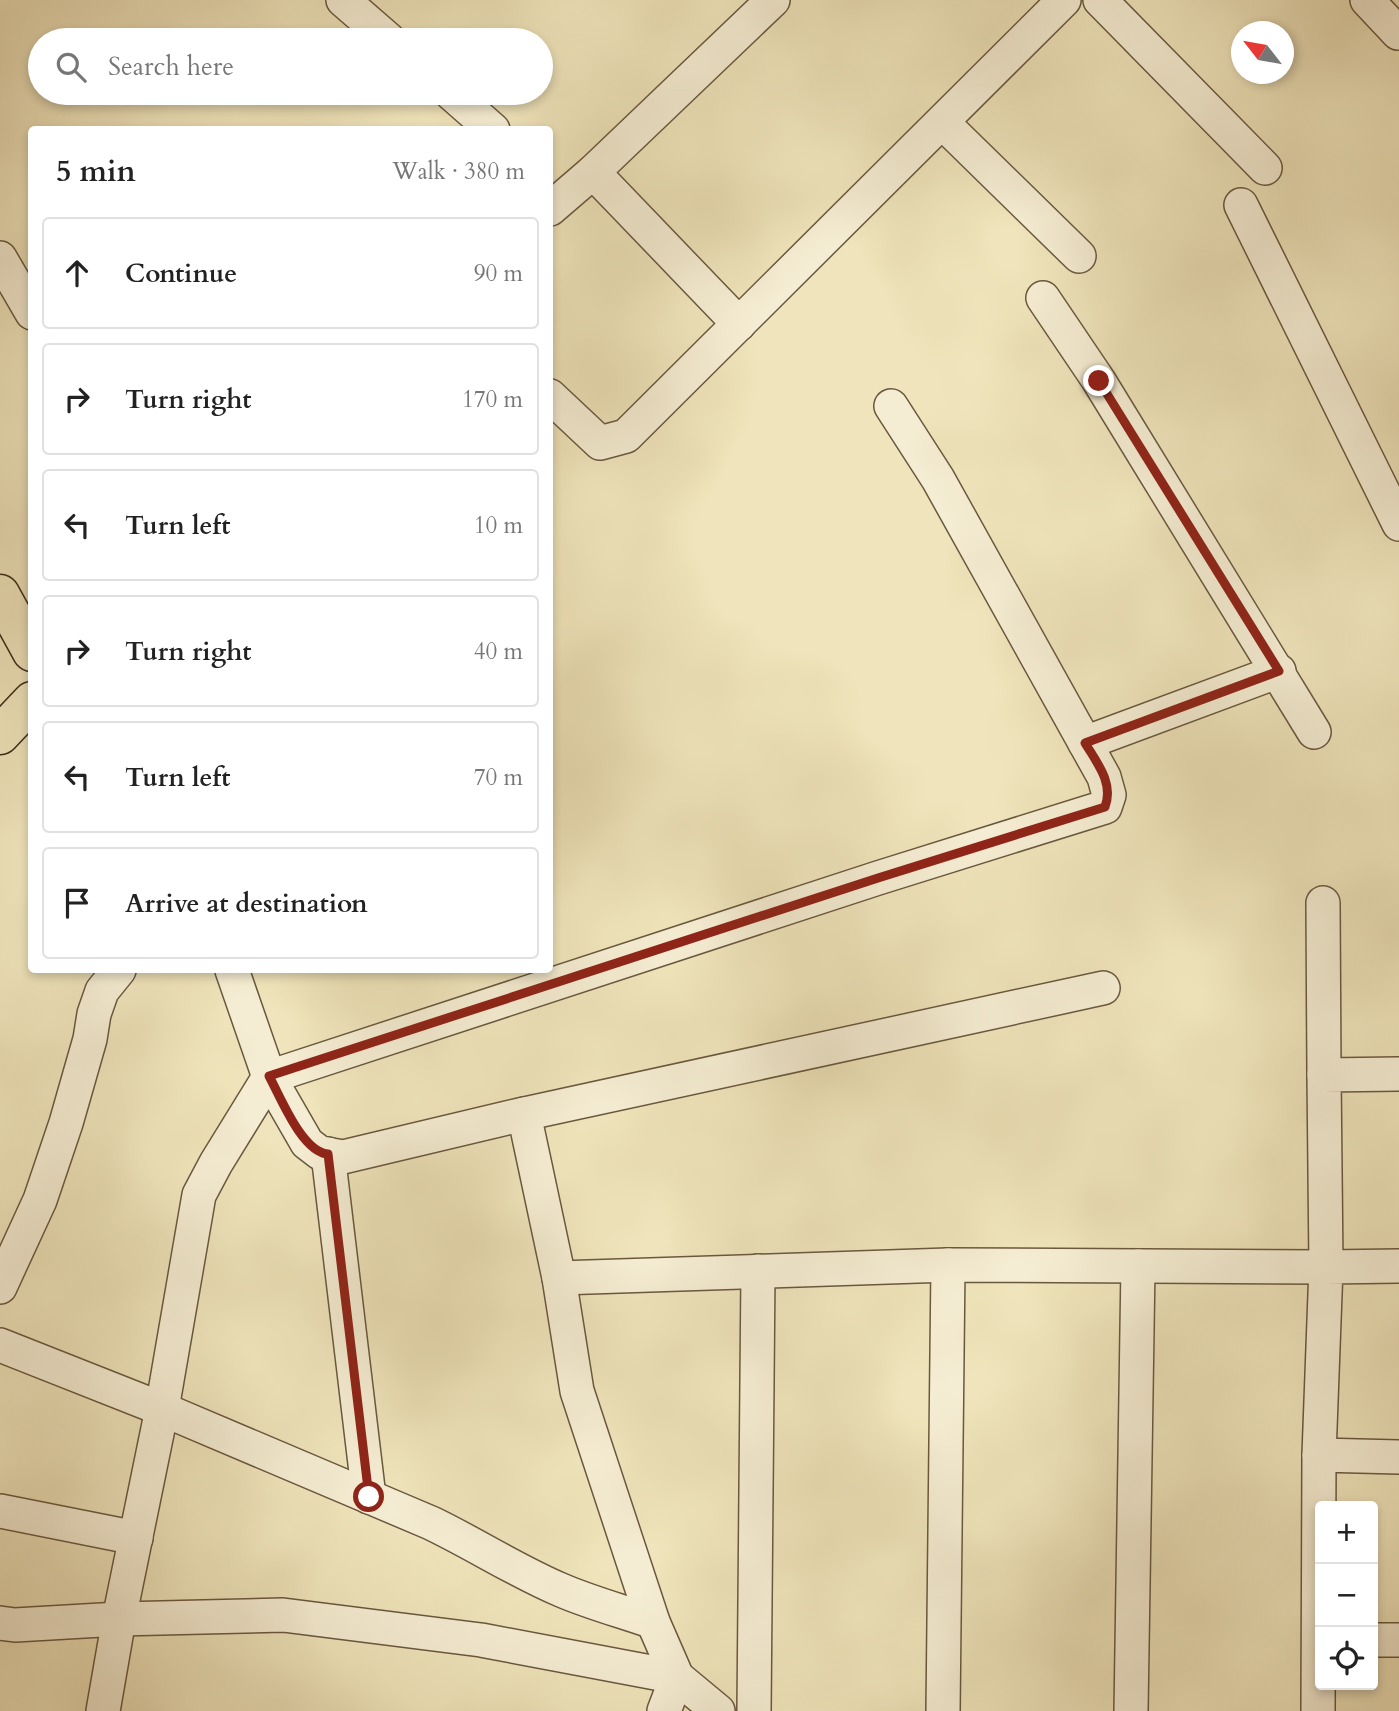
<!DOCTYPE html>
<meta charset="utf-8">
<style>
body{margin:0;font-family:Cardo,serif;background:#f2f2f2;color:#222}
.controls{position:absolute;right:21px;bottom:21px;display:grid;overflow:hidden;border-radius:7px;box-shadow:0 4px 10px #0003}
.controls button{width:63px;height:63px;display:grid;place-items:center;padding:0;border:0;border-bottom:2px solid #e0e0e0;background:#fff;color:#222;font:35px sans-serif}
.compass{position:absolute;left:1231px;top:21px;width:63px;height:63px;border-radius:50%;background:#fff;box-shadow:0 4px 10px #0003;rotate:301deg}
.stop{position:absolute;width:21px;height:21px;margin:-16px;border:5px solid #8f2418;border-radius:50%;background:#fff}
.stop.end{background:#8f2418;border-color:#fff;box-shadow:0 2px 7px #0008}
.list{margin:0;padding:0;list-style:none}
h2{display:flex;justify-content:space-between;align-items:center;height:91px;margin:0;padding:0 28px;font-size:30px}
h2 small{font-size:23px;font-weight:400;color:#767676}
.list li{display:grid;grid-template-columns:46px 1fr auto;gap:21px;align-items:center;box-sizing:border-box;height:112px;margin:0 14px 14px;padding:0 14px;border:2px solid #e0e0e0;border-radius:7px}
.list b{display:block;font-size:26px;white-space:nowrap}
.list em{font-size:23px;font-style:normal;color:#767676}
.icon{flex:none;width:38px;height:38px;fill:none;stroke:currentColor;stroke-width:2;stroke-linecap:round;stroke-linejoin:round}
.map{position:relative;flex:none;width:1399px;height:1711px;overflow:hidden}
.search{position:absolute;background:#fff;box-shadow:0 4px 10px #0003;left:28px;top:28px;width:525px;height:77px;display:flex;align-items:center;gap:18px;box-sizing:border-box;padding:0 24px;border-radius:38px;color:#767676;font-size:26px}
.panel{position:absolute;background:#fff;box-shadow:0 4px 10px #0003;left:28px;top:126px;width:525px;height:847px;border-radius:7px}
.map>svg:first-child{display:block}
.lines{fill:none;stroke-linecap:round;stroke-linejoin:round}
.minor-casing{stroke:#6a583e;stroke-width:36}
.major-casing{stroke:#3d2a15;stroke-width:41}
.minor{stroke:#f5edd3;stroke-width:33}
.major{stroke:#efe4bb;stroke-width:38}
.route{stroke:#8f2418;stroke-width:9}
</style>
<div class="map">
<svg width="1399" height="1711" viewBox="0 0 1399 1711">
<rect width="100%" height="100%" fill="#efe4bb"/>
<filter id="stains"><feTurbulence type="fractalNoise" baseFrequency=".00286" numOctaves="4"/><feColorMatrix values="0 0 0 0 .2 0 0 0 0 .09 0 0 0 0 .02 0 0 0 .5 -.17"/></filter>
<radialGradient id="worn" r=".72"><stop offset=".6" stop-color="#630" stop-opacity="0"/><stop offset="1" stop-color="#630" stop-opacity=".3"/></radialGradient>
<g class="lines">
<g class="minor-casing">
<g id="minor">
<path d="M343,0L389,40"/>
<path d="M1100,0L1265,168"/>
<path d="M1367,0L1398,33"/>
<path d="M451,93L493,130"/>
<path d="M942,122L1079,256"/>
<path d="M593,172L739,324"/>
<path d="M1241,205L1399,524"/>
<path d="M550,209L593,172L773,0"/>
<path d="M0,258L32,313"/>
<path d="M1043,298L1099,381L1314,732"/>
<path d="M550,396L600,443L626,436L1064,0"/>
<path d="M1085,743L1279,671"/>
<path d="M1323,903L1324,1075"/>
<path d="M232,970L269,1077L307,1143L320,1153L343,1157L524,1114L559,1278L577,1391L653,1622L677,1677L718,1711"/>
<path d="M524,1114L1103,988"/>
<path d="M328,1154L369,1497"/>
<path d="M559,1278L948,1265L1326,1267L1324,1075L1399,1074"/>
<path d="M0,1287L40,1200L66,1123L90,1039L94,1014L102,991L119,970"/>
<path d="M0,1345L162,1409L431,1523C475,1544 516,1571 561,1590C591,1603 622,1611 653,1622"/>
<path d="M1319,1455L1399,1457"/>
<path d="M0,1511L136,1538"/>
<path d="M0,1623L15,1625L119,1619L283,1615L481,1640L677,1677L664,1711"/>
<path d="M1373,1640H1399"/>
<path d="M103,1711L119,1619L162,1409L199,1195L216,1163L269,1077L878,878L1105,807L1109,795L1104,777L938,479L891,406"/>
<path d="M754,1711L758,1271"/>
<path d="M943,1711L948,1265"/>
<path d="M1131,1711L1138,1266"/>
<path d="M1318,1711L1319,1455L1326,1267L1399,1266"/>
</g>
</g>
<g class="major-casing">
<g id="major">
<path d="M0,594L32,652"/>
<path d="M0,735L32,701"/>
</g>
</g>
<use href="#minor" class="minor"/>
<use href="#major" class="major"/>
</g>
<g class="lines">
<path class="route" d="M369,1497L328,1154C302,1152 281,1098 269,1076L878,878L1105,807C1114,783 1097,763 1085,743L1279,671L1099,381"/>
</g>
<rect width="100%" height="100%" filter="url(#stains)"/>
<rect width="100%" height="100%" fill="url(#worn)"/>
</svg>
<div class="controls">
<button>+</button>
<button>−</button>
<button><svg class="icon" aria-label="locate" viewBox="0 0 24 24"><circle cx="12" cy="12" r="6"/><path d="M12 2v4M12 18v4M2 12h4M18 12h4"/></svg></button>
</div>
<svg class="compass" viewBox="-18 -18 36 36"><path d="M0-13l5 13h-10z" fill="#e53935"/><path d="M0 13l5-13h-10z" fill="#767676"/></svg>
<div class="stop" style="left:369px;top:1497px"></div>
<div class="stop end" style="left:1099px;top:381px"></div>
<div class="search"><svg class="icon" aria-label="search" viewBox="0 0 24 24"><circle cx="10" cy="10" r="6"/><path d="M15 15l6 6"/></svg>Search here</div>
<section class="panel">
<h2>5 min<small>Walk · 380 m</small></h2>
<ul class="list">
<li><svg class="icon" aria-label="ahead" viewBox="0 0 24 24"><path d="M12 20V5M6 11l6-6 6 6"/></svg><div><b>Continue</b></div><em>90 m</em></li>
<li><svg class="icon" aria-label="right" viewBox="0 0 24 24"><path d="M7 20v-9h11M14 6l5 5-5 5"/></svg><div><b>Turn right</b></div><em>170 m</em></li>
<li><svg class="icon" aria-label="left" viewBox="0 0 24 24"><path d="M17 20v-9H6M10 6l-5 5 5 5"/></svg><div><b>Turn left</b></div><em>10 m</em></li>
<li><svg class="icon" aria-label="right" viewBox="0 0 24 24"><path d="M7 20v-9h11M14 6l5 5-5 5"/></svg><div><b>Turn right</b></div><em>40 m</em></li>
<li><svg class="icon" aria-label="left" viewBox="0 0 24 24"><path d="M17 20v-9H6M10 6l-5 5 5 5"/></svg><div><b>Turn left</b></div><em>70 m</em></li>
<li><svg class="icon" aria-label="arrive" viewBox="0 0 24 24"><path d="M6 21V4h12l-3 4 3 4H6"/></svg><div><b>Arrive at destination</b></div></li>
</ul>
</section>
</div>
